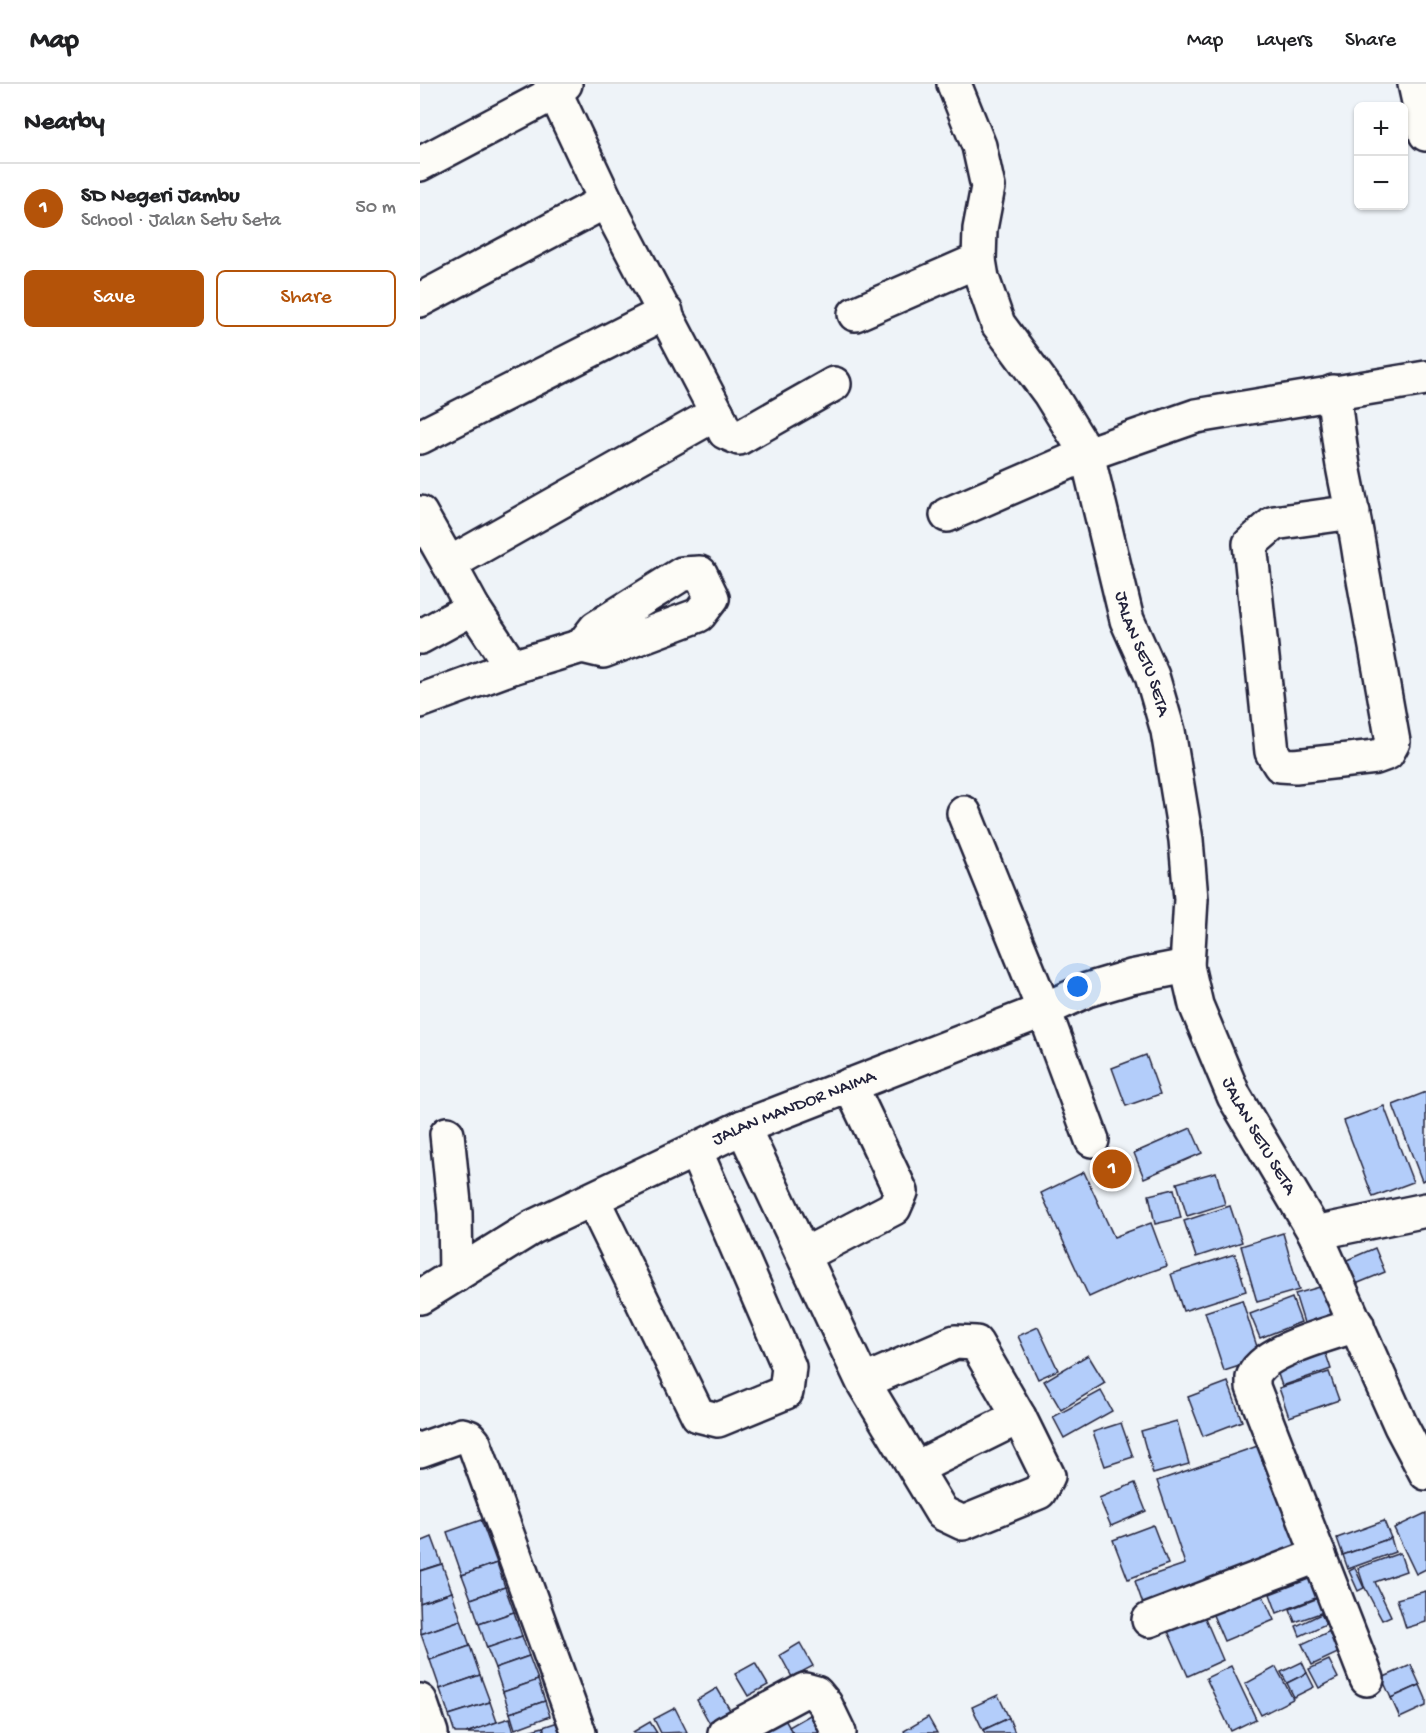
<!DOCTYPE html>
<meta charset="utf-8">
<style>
body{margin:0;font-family:"Gochi Hand",sans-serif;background:#f2f2f2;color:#202124}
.controls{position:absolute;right:18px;top:18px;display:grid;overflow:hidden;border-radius:9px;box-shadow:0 2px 4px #0004}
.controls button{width:54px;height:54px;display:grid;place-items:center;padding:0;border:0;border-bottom:2px solid #e0e0e0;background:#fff;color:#202124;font:30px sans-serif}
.you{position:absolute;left:658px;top:903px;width:21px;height:21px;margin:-15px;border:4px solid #fff;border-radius:50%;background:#1a73e8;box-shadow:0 0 0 9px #1a73e833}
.badge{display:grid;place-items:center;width:39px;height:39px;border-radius:50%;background:#b45309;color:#fff;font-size:20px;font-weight:700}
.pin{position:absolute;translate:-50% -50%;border:3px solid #fff;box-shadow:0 2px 6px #0006}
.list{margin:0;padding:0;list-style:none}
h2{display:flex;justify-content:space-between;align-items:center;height:78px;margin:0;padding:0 24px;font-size:26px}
h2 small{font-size:20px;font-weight:400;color:#757577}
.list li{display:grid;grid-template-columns:39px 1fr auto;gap:18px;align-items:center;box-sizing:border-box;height:90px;padding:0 24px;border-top:2px solid #e0e0e0}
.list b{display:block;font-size:22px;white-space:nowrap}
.list p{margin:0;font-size:20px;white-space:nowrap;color:#757577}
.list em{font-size:20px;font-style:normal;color:#757577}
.actions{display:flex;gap:12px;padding:18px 24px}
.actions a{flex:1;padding:14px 0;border:2px solid #b45309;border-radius:9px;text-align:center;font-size:21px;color:#b45309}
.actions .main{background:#b45309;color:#fff}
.map{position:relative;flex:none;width:1006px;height:1649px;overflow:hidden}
header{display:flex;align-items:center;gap:36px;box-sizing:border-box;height:84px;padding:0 30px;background:#fff;border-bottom:2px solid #e0e0e0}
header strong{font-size:28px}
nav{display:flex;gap:33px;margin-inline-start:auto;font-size:21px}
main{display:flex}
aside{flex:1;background:#fff}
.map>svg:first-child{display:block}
.building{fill:#b3cdfa;stroke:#22223b;stroke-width:1.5}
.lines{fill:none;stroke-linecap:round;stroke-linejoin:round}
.minor-casing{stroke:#22223b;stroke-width:38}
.minor{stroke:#fdfcf7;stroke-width:33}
.labels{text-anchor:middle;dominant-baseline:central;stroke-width:6;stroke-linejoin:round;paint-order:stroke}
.street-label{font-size:18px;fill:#22223b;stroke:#fdfcf7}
</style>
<header>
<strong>Map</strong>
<nav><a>Map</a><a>Layers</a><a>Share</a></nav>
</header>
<main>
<aside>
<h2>Nearby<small></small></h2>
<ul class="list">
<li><span class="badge">1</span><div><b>SD Negeri Jambu</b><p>School · Jalan Setu Seta</p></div><em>50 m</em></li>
</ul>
<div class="actions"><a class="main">Save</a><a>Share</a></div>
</aside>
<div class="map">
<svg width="1006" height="1649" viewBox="0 0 1006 1649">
<rect width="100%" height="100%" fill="#eef3f8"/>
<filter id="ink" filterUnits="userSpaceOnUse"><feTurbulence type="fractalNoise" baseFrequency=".0167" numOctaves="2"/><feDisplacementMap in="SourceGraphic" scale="12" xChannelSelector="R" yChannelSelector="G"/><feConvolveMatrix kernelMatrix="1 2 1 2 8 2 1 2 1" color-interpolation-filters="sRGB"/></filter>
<g filter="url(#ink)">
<g class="building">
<path d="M726,971L740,1010L706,1022L692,984Z"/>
<path d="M1006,1008V1095L1002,1097L973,1021Z"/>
<path d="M964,1022L993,1098L953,1113L924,1037Z"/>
<path d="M771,1044L782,1069L724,1094L714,1069Z"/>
<path d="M664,1088L694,1153L731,1139L747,1182L704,1197L669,1213L621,1109Z"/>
<path d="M796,1088L805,1120L767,1132L757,1099Z"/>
<path d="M754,1105L761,1134L735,1140L729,1111Z"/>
<path d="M810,1122L822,1158L776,1173L764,1137Z"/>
<path d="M863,1149L879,1206L837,1218L821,1162Z"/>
<path d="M955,1164L965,1188L931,1202L920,1179Z"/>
<path d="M815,1170L826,1207L763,1227L751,1190Z"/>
<path d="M914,1199L923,1230L885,1242L875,1210Z"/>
<path d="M872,1214L881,1238L840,1254L830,1230Z"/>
<path d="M822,1216L841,1275L804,1287L785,1228Z"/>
<path d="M618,1243L638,1286L618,1295L598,1252Z"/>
<path d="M902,1258L911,1285L862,1302L853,1275Z"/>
<path d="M668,1271L685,1299L641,1326L624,1297Z"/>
<path d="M909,1288L919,1316L869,1333L859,1304Z"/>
<path d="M808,1298L822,1337L783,1352L768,1313Z"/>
<path d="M681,1307L692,1327L644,1354L633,1333Z"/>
<path d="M757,1337L769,1380L733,1390L721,1347Z"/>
<path d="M701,1339L713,1373L685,1382L673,1348Z"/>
<path d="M852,1357L890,1469L725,1526L715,1497L765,1480L737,1397Z"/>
<path d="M715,1399L726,1427L691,1442L679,1414Z"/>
<path d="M1006,1429V1485L996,1490L974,1444Z"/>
<path d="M61,1436L77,1479L42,1491L27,1448Z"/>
<path d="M964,1437L971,1454L923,1471L917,1454Z"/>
<path d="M733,1441L748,1480L708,1495L693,1456Z"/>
<path d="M12,1453L22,1480L0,1487V1458Z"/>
<path d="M971,1454L975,1468L928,1485L923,1471Z"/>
<path d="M980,1469L986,1487L955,1498L971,1532L962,1536L944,1502L938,1484Z"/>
<path d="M77,1479L85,1503L51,1515L42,1491Z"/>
<path d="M22,1480L32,1508L0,1519V1487Z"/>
<path d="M935,1484L944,1504L938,1507L929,1487Z"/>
<path d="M899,1491L906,1510L857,1529L850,1510Z"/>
<path d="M836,1496L854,1536L804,1557L787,1517Z"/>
<path d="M85,1503L94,1528L59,1540L51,1515Z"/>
<path d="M1006,1507V1538L986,1544L977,1515Z"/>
<path d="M32,1508L41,1536L1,1550L0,1519Z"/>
<path d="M901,1513L906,1527L875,1538L870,1525Z"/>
<path d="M779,1520L803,1576L768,1592L743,1536Z"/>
<path d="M94,1528L102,1552L67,1564L59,1540Z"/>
<path d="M901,1530L906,1540L880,1552L876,1542Z"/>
<path d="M41,1536L50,1562L10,1576L1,1550Z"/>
<path d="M910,1547L920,1568L892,1581L882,1560Z"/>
<path d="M102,1552L109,1572L75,1584L67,1564Z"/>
<path d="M380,1559L393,1582L372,1593L360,1571Z"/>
<path d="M50,1562L60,1591L20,1605L10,1576Z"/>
<path d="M109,1572L118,1596L83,1608L75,1584Z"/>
<path d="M909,1576L918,1594L899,1604L889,1585Z"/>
<path d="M882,1578L887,1589L867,1599L861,1588Z"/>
<path d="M335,1579L348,1601L328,1612L315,1590Z"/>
<path d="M991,1581L1000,1601L971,1614L962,1594Z"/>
<path d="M811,1582L836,1635L811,1647L786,1594Z"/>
<path d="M856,1583L873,1615L841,1631L825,1600Z"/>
<path d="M887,1589L894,1603L874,1613L867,1599Z"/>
<path d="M60,1591L70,1618L29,1631L20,1605Z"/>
<path d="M118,1596L125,1617L90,1629L83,1608Z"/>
<path d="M1000,1601L1006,1615V1622L980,1634L971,1614Z"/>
<path d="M297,1604L310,1626L289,1638L277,1616Z"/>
<path d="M578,1611L589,1634L563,1646L552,1623Z"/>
<path d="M125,1617L130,1632L95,1645L90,1629Z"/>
<path d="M70,1618L77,1638L46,1649H35L29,1631Z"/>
<path d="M255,1624L267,1648L241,1649L234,1635Z"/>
<path d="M361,1629L373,1649H345L340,1641Z"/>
<path d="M390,1631L400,1649H373L369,1643Z"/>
<path d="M508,1633L517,1649H485L484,1647Z"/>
<path d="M90,1634L94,1649H46L77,1638Z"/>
<path d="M589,1634L595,1649H565L563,1646Z"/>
<path d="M141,1637L144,1649H125L123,1643Z"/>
<path d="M230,1638L237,1649H213V1648Z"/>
<path d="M123,1643L125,1649H101Z"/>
</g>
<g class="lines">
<g class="minor-casing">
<g id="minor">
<path d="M131,0L186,117L297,329L29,480L53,524L92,583L162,562L183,567L279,531L292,514L280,489L262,490L176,544L162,562"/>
<path id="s1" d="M534,0L559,62L568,103L560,145L559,176L562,194L578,240L630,310L667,370L707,536L732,592L748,647L766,756L771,815L767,882L776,921L814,1012L895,1149L981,1342L1006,1389"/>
<path d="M995,0L1006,50"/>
<path d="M0,80L136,8L145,0"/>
<path d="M0,216L186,117"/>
<path d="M435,230L559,176"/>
<path d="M913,308C917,335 919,361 924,387C930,418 937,448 941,479L973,658L967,669L956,673L875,682L860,681L852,668L830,460L854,439L933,428"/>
<path d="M297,329L305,348L319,354L414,300"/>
<path d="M0,353L246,228"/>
<path d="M0,429L29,480"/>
<path d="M527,431L667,370L776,332L1006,294"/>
<path d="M0,553L53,524"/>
<path d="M0,617L92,583"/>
<path d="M544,729L624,926L672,1056"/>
<path d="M323,1043L443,1298L522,1429L543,1439L619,1408L628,1392L599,1333L556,1259L535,1258L443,1298"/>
<path d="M27,1050L35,1129L36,1191"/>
<path d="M173,1116L278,1331L298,1336L366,1308L369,1283L275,1066"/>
<path d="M895,1149L1006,1126"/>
<path d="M384,1171L474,1124L481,1108L430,1001"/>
<path id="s2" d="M0,1213L113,1143L323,1043L624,926L667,906L711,893L767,882"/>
<path d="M937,1241C913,1249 840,1267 833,1294C833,1295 833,1302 833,1303L947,1595"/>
<path d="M0,1366L42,1351L49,1353L54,1359L159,1649"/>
<path d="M496,1384L599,1333"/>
<path d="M729,1536L899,1471"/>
<path d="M0,1617L11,1649"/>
<path d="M305,1649L385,1606L396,1609L405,1620L419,1649"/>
</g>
</g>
<use href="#minor" class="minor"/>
</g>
</g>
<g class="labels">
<g class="street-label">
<text stroke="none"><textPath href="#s1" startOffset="615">JALAN SETU SETA</textPath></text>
<text stroke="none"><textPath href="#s2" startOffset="420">JALAN MANDOR NAIMA</textPath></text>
<text stroke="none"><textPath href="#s1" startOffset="1119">JALAN SETU SETA</textPath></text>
</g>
</g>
</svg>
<div class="controls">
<button>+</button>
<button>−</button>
</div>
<div class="you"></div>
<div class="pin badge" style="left:692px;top:1085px">1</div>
</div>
</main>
